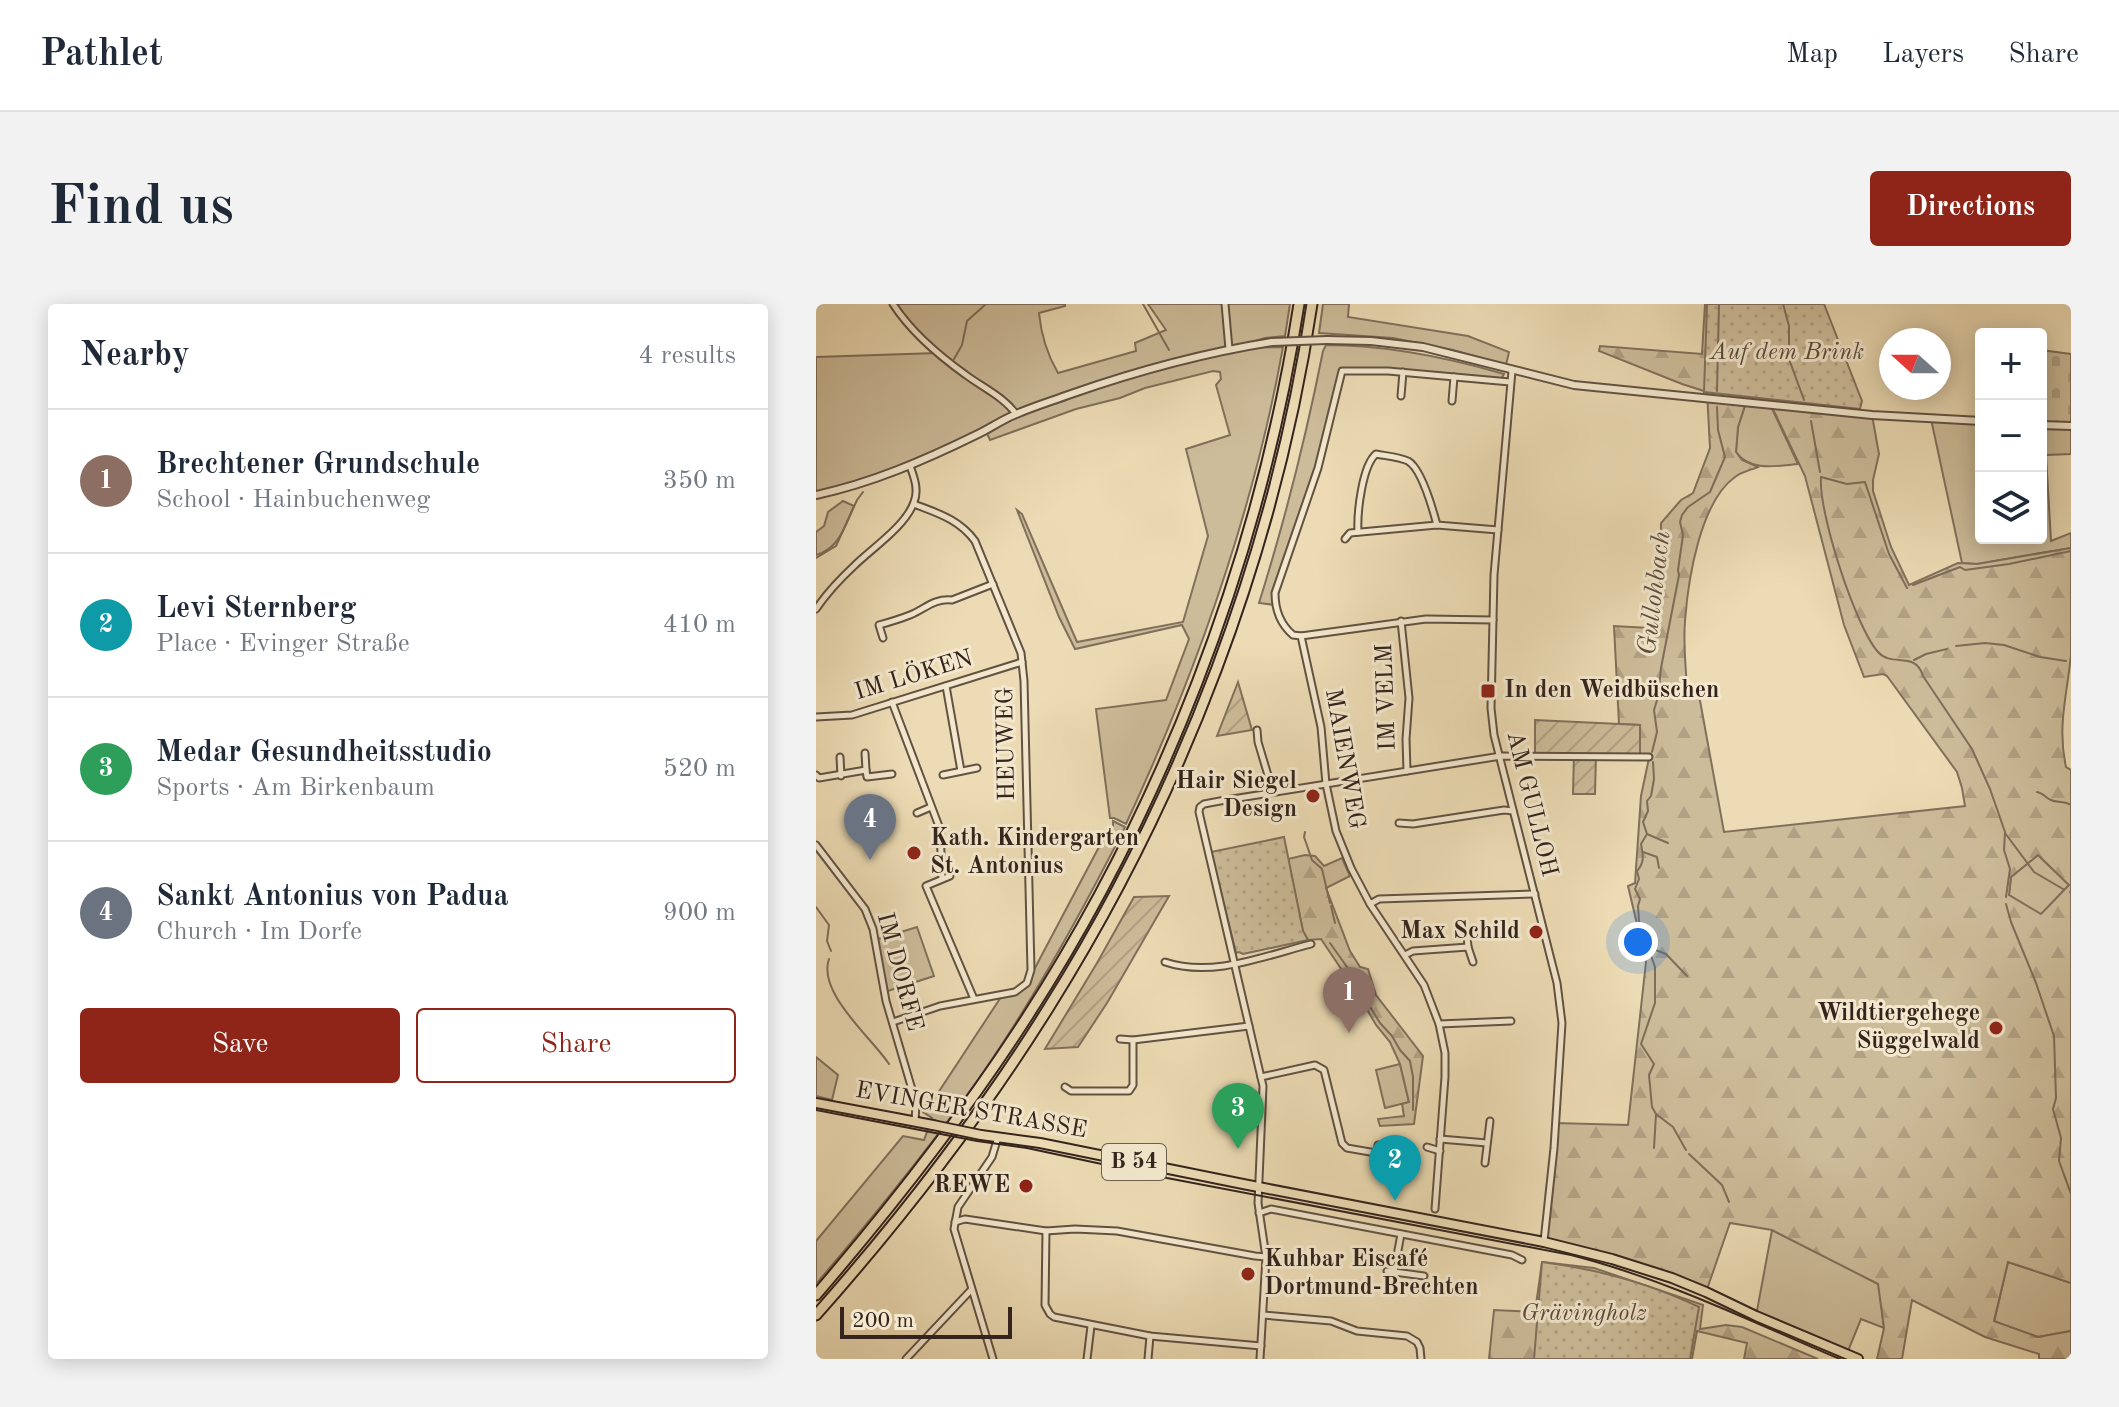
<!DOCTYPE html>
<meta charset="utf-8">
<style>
body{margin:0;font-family:"Old Standard TT",serif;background:#f2f2f3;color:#1f2937}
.controls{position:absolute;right:24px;top:24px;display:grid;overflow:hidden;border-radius:8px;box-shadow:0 4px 20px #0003}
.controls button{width:72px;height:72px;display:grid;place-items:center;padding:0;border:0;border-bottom:2px solid #e0e1e3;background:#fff;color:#1f2937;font:40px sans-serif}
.compass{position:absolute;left:1063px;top:24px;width:72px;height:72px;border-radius:50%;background:#fff;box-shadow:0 4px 20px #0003;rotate:291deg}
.scale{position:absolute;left:24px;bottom:20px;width:172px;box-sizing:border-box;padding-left:8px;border:4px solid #34241d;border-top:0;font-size:22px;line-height:28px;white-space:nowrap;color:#34241d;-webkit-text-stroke:6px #f3e8ce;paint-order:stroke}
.you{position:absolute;left:822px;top:638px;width:28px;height:28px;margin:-20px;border:6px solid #fff;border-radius:50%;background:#1a73e8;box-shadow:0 0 0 12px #1a73e833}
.badge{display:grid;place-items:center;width:52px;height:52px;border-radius:50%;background:#8f2418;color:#fff;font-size:26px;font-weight:700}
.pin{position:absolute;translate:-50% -66px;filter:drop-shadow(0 2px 4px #0008)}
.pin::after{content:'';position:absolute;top:42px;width:28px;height:24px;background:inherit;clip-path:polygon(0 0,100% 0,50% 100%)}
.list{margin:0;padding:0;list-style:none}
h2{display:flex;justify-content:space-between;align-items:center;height:104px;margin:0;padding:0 32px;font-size:34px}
h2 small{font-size:26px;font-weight:400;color:#747a83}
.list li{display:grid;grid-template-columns:52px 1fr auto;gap:24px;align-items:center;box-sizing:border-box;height:144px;padding:0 32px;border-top:2px solid #e0e1e3}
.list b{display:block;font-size:30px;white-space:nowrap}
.list p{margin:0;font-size:26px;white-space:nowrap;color:#747a83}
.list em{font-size:26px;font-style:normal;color:#747a83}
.actions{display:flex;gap:16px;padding:24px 32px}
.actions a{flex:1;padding:18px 0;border:2px solid #8f2418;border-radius:8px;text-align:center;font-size:28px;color:#8f2418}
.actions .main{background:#8f2418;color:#fff}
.icon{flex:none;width:44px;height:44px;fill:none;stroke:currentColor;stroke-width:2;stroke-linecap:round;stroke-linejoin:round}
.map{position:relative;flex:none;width:1255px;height:1055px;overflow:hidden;border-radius:8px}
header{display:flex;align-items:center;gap:48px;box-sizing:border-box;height:112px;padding:0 40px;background:#fff;border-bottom:2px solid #e0e1e3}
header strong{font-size:38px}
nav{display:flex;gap:44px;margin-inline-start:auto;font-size:28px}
.intro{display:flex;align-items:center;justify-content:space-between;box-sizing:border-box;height:192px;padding:0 48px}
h1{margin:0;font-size:56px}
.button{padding:20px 36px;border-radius:8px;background:#8f2418;color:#fff;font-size:28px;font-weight:700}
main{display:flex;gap:48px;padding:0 48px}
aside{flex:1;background:#fff;border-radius:8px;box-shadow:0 4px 20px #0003}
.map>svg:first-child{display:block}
.grass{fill:#cdbc9a;stroke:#80705c;stroke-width:2}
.forest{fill:url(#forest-firs);stroke:#80705c;stroke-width:2;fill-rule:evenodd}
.cemetery{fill:url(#cemetery-stones);stroke:#80705c;stroke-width:2}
.park{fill:url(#park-dots);stroke:#80705c;stroke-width:2}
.garden{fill:url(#garden-furrows);stroke:#80705c;stroke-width:2}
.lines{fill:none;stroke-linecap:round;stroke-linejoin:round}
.stream{stroke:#7d6d59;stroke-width:2}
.minor-casing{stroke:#625243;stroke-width:9}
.tertiary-casing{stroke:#625243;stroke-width:10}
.primary-casing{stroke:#34241d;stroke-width:12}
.motorway-casing{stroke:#34241d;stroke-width:13}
.minor{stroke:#f3e8ce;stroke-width:5}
.tertiary{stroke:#f3e8ce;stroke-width:6}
.primary{stroke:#ecdbb4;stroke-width:8}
.motorway{stroke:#ecdbb4;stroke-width:9}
.tram{stroke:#34241d;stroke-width:2}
.tertiary-bridge-casing{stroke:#625243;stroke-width:10;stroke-linecap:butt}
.primary-bridge-casing{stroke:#34241d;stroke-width:12;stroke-linecap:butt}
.tertiary-bridge{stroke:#f3e8ce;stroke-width:6}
.primary-bridge{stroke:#ecdbb4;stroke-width:8}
.poi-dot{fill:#8f2418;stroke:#f3e8ce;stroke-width:3}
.labels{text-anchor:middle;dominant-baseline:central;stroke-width:6;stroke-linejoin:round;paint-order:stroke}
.shield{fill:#f3e8ce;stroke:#6d5f52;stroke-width:2}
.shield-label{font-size:22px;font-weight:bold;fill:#34241d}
.park-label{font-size:24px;font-style:italic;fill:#5a4a3c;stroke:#f3e8ce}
.street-label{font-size:24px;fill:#34241d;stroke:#f3e8ce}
.poi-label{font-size:24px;font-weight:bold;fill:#34241d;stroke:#f3e8ce;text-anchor:end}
.water-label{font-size:26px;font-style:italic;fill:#5e4e40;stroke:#f3e8ce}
</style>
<header>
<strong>Pathlet</strong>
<nav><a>Map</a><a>Layers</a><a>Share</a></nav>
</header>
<div class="intro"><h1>Find us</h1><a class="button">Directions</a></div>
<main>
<aside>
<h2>Nearby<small>4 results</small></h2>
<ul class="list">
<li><span class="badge" style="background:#8d6e63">1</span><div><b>Brechtener Grundschule</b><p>School · Hainbuchenweg</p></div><em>350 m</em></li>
<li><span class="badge" style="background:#0f9aa8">2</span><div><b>Levi Sternberg</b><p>Place · Evinger Straße</p></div><em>410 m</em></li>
<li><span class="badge" style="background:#2e9e5b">3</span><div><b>Medar Gesundheitsstudio</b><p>Sports · Am Birkenbaum</p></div><em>520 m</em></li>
<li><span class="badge" style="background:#6b7280">4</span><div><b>Sankt Antonius von Padua</b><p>Church · Im Dorfe</p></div><em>900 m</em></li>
</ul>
<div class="actions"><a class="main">Save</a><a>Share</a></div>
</aside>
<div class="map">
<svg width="1255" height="1055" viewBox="0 0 1255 1055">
<defs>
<pattern id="forest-firs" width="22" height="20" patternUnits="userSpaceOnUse" patternTransform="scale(2)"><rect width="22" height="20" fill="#cdbc9a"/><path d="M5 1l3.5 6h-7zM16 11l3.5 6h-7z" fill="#b1a184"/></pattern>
<pattern id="cemetery-stones" width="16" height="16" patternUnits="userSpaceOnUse" patternTransform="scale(2)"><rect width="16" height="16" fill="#cdbc9a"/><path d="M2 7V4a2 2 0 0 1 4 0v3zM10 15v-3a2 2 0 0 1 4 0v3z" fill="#b1a184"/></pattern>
<pattern id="park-dots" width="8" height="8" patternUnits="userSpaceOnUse" patternTransform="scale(2)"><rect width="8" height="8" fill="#cdbc9a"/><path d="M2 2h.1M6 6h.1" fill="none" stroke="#b1a184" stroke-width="1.8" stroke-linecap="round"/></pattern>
<pattern id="garden-furrows" width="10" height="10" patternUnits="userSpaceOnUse" patternTransform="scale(2)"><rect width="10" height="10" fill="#cdbc9a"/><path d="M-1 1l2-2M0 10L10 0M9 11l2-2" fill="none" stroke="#b1a184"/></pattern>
</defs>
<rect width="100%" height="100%" fill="#ecdbb4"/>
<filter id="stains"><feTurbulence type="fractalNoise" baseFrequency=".0025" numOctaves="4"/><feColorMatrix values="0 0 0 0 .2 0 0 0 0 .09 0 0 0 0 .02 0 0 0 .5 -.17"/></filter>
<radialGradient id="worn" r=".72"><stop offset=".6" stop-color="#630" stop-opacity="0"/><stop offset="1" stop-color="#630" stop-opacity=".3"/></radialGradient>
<g class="grass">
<path d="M77,0H249V2L223,9C225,31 231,50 242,69L320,47L319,39L350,26L332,0H474L469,32L449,34L417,44L467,43C437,210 381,367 310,520L298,514H294L280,405L350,396L373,335L366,321L259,345L243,313L201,206L206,210L261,338L367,318L392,232L370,145L414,131L400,81L405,75L404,68L397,67L329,84L304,94L260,105L174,136L170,127L94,161L0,190V53L121,49Z"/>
<path d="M507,0H533L532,13L652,32L693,48L690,61L637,46L577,34L503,29Z"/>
<path d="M912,13L983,91L985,104L952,96L982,160C960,162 935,168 920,148L922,123L932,93L912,92Z"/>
<path d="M510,41C571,41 630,53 688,70L684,77L572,67H526L502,164L461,281L459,301L443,299C469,216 490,133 507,47Z"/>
<path d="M1115,115L1165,117V234H1225V121L1255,122V150L1230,151L1235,237L1255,229V244L1161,260L1146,259Z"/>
<path d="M27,197L38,202C29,222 23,245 0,251V228L8,222L12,208Z"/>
<path d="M297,517L309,523C266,608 220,692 166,770C115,843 58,912 0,980V937L87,832L108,836L116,814L107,808L103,798L114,801L187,690L194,689L211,679L292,526L297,522Z"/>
<path d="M1222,551L1253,581L1225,611L1193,591L1195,573Z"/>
<path d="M101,623L118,672L69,688L59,636Z"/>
<path d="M0,753L22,771L16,796L0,792Z"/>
<path d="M584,760L593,798L569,804L560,766Z"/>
<path d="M956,926L1063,980L1068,1024L1045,1015L1032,1047L940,1012Z"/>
<path d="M1192,958L1255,979V1027L1222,1033L1178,1018Z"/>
</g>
<g class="forest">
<path d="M889,0H914L912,92H932L922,123L920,148L926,156L942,163C935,166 925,168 919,173C884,198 872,276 869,317C867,340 870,363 871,386L883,391L908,528L1149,502L1146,484L1141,468L1071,372L1067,370L1048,373L1028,321L989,172L952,95L985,103L983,91L986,71L1000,105L1056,111L1063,150L1057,176V187L1075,243L1093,281L1142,259L1161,260L1255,244C1255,279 1255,316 1255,351C1251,391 1241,423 1250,463L1255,466V979L1192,958L1178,1017L1222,1033L1255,1027V1055H1223V1050L1169,1033L1096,996L1086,1055H1061L1068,1024L1062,980L956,926L914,919L890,988L728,938L739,819L812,821L830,658L812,582L819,579L825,492L833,454L824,453V421L803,420L798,322L834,324C844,289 845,255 845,219L865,196L877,189L894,144L891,88L866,80L783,47L784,42L886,50ZM1222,551L1253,581L1225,610L1193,591L1195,573Z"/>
<path d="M489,551L499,552L508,562L526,554L534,572L510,584L534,647L544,663L552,665L560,691L607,752L598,820L564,822L562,815L588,812L586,800L593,798L584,760L574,738L560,721L542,690L505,635L492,636L487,627L472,555Z"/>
<path d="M726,958L778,964L887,1001L884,1025L910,1021L926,1023L1002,1055H928L931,1039L881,1027L876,1055H673L678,1006L719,1008Z"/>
</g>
<path class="cemetery" d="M1225,46L1255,50V122L1225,121Z"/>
<g class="park">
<path d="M891,0H1008L1046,97L1044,105L888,88Z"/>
<path d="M468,533L487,627L492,636L427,650L423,648L420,649L395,548Z"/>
<path d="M726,958C781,965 833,979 883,1003L874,1055H718Z"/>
</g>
<g class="garden">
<path d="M422,378L436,426L401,432Z"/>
<path d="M719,416L824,421V451H780L779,490H757L758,450L719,449Z"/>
<path d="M353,592L291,699L262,743L229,745L281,659L318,593Z"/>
</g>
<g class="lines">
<g class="stream">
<path d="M327,0L353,46"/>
<path d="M967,0L973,22V55L988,96"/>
<path d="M138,55L146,41L151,17L170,0"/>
<path d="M901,87L903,0"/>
<path d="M995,117L1004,168"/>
<path d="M0,254L20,242L41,196L47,188"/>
<path d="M1097,281L1144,263L1149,266L1193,260L1255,247"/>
<path d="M1091,284L1073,250L1049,178L1031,180L1005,173C1002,207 1039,322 1062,348C1076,364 1099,346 1107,372L1156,445L1174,485L1189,528L1188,546L1194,565L1190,593"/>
<path d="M1140,342L1169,339L1188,341L1224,353L1250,357"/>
<path d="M1098,356L1110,350L1131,345"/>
<path d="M836,448L841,428L838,406L842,393L845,364L863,271L862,266L867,231L864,218L866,211L872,203L894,188L909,153L902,126L901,103"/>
<path d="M837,458L838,475L835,492L831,497L832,507L827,518L831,530L825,540C827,551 829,558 821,567L823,575L819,585L824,595L822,602L823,617L839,663V699L825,740L838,760L833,771L836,803L840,810L857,823L870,846"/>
<path d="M1221,488C1227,489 1230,494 1235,496C1241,499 1247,496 1255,501"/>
<path d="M489,528L488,533L496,556L506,565L514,599"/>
<path d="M1189,529L1218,568L1247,585"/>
<path d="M831,530L852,539"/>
<path d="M827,548L841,553L843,564"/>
<path d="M1254,588L1255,589"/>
<path d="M1190,600L1195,618L1220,679L1238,732L1240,794L1237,805L1245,834L1243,857L1255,890"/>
<path d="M515,602L519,619"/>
<path d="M0,603L13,621L11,637L15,647"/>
<path d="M514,639L536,670L537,675L564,719L576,732L584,746L594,757L597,773V806"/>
<path d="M832,643L850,650L871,672"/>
<path d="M13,655C1,689 56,734 73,760"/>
<path d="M838,844L840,810"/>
<path d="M873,850L906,881L913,898"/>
</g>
<g class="minor-casing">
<g id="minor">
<path d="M77,0C95,28 122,51 150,71C166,83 188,93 200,110"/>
<path d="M409,0L413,45"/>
<path d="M696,67L678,271L675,404L678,431L741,679L746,719L738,844L728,937"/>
<path d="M585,92L587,68"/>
<path d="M636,97L638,73"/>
<path d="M542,228C541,209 546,162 560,150C570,152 583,153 592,157C606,165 617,206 621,221"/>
<path d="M529,235L534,229L621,221L682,226"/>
<path d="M0,305C11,289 24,275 38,262C55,245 90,222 98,198C103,186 98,173 94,162"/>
<path d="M585,317L593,394L590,435L591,467"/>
<path d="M485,332L610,315L677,316"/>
<path d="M67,334L63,321C74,318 84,315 94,311C109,305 118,294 136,296L177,280"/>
<path d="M130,382L145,467"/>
<path d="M76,398L124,525L126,575"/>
<path d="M0,413L36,411L206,358"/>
<path d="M441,426L442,438L457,488"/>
<path d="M49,449L50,466"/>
<path d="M24,453L25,472"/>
<path d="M0,471L3,474L50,466L51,473L76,470"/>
<path d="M127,471L161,464"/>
<path d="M101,509L115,503"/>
<path d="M583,519L597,520L688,506L697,507"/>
<path d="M0,541L49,605L57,625L70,697L100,799L99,818"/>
<path d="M134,572L110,582L158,695"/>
<path d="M554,600L563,595L719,590"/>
<path d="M652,643L657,658"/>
<path d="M589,651L597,647L652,643L651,632"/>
<path d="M349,658C396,674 448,652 495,640"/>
<path d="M77,718L124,702L199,688L211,679L215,666L208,377L205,349L159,237C143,215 121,209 98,200"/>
<path d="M623,720L695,717"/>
<path d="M304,735L317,736L433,722"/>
<path d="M445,773L499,761L508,766L526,839L531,844L560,849"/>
<path d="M249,783L255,787H313L317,781V736"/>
<path d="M624,835L671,839"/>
<path d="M611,843L624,847"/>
<path d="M559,858L562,841"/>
<path d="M669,859L674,817"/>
<path d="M619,905L629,773V749L623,720L608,681L554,600L535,564L520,527L510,480L505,423L485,332L477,331C464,320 459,306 459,289L502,164L526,67H572L694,78"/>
<path d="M443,909L455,905L696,951L706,956"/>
<path d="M139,918L149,915L230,927L259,925L301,927L439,952L450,953"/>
<path d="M230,927L229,1001L234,1010L238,1013L334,1032L445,1042"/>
<path d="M571,967L608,972"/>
<path d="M578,968L585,930"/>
<path d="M447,1011L515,1017L541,1027L591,1032L601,1038L604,1044L605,1055"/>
<path d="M90,1055L155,986"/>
<path d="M177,1055L138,925L142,903L176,853L182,833"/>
<path d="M271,1055L275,1022"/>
<path d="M332,1055L334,1032"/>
<path d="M444,1055L450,953L442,899L447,782L383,508L384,503L388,500L404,497L685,452L833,453"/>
</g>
</g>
<g class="tertiary-casing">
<g id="tertiary">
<path d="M511,36L555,37L607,43L758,81L1056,111L1165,117"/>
<path d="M1225,121L1255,122"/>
<path d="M0,191C56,179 109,156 160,131C173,125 184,117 198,111C216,103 236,97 255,90C321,67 387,49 456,38"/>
</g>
</g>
<g class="primary-casing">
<g id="primary">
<path d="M0,799L117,821"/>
<path d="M165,831L224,839L427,880L728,938L796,955L856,974L890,988L940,1012L1042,1055"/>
</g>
</g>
<g class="motorway-casing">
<g id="motorway">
<path d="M0,991C72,907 141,820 202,727C345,510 443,257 483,0"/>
<path d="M0,1011C85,915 165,812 233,703C366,491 459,248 496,0"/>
</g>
</g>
<use href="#minor" class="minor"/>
<use href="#tertiary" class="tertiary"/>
<use href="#primary" class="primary"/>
<use href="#motorway" class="motorway"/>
<path class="tram" d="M0,806L161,837L211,844L351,874L755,951C849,975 936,1018 1024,1055"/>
<g class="tertiary-bridge-casing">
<path id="tertiary-bridge" d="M456,38L511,36"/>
</g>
<g class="primary-bridge-casing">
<path id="primary-bridge" d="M117,821L165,831"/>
</g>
<use href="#tertiary-bridge" class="tertiary-bridge"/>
<use href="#primary-bridge" class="primary-bridge"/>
</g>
<g class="poi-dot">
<rect x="664" y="379" width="16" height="16" rx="4"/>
<circle cx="497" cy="492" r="8"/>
<circle cx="98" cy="549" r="8"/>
<circle cx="720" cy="628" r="8"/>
<circle cx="1180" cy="724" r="8"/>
<circle cx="210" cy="882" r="8"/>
<circle cx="432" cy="970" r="8"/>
</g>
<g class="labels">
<rect class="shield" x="286" y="840" width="64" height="36" rx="6"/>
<g class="shield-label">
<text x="318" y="858">B 54</text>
</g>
<g class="park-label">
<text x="971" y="49">Auf dem Brink</text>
<text x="768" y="1010">Grävingholz</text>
</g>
<g class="street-label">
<text transform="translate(98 372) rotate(-17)">IM LÖKEN</text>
<text transform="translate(571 393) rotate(-92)">IM VELM</text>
<text transform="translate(191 440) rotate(-91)">HEUWEG</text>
<text transform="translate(528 455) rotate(80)">MAIENWEG</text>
<text transform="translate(715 500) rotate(76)">AM GULLOH</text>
<text transform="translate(83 668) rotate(75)">IM DORFE</text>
<text transform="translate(155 807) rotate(10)">EVINGER STRASSE</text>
</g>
<g class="poi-label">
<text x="688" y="387" text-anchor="start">In den Weidbüschen</text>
<text x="481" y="478">Hair Siegel<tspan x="481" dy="28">Design</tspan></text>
<text x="114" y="535" text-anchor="start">Kath. Kindergarten<tspan x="114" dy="28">St. Antonius</tspan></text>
<text x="704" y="628">Max Schild</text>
<text x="1164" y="710">Wildtiergehege<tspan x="1164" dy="28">Süggelwald</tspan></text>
<text x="194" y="882">REWE</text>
<text x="448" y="956" text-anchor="start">Kuhbar Eiscafé<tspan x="448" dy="28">Dortmund-Brechten</tspan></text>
</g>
<g class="water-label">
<text transform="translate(839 289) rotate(-83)">Gullohbach</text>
</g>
</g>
<rect width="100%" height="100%" filter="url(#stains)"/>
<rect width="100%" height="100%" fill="url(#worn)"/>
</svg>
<div class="controls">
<button>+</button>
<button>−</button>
<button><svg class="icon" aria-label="layers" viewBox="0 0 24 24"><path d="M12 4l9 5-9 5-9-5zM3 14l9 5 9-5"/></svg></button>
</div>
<svg class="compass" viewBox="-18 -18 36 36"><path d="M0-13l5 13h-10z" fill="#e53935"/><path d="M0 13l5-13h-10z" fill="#747a83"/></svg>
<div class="scale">200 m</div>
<div class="you"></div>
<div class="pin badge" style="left:533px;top:729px;background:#8d6e63">1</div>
<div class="pin badge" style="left:579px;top:897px;background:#0f9aa8">2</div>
<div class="pin badge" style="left:422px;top:845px;background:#2e9e5b">3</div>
<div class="pin badge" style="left:54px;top:556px;background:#6b7280">4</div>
</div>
</main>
